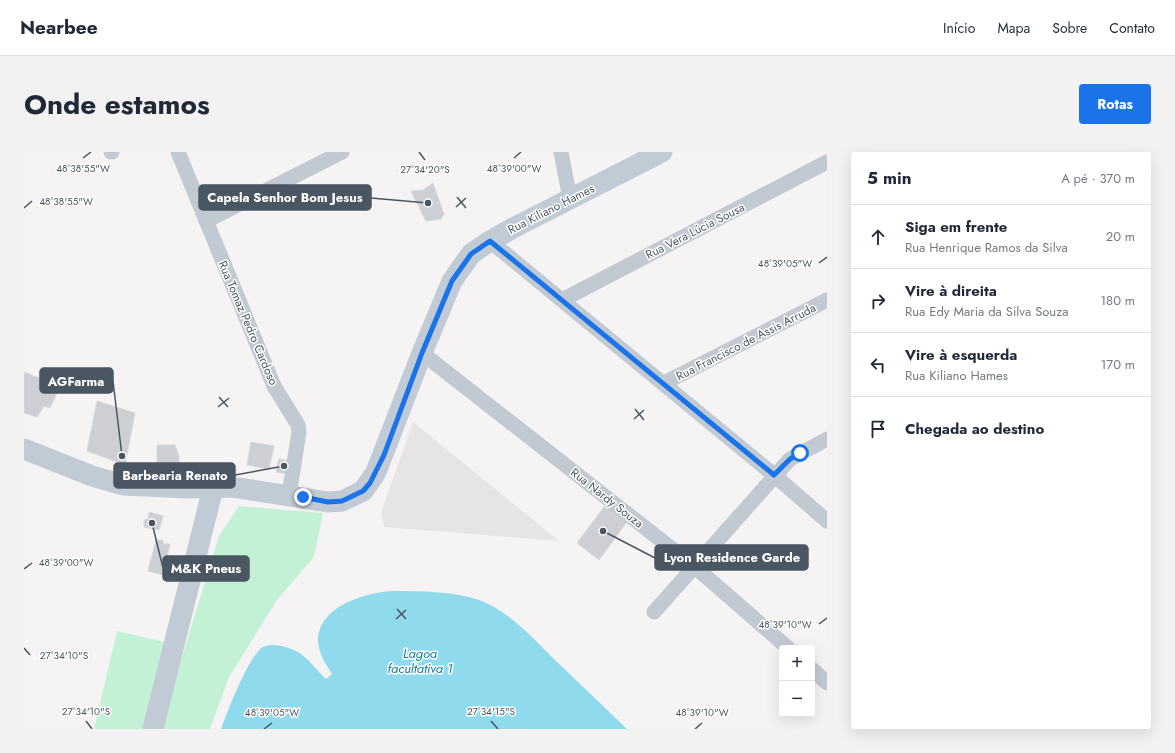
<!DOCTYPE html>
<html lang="pt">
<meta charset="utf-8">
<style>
body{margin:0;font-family:Jost,sans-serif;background:#f2f2f3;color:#1f2937}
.controls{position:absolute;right:12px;bottom:12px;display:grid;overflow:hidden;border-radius:4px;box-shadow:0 4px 16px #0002}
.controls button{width:36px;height:36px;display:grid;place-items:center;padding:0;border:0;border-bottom:1px solid #e0e1e3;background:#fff;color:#1f2937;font:20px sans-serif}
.stop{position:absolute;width:12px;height:12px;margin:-9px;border:3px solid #1a73e8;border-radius:50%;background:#fff}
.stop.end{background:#1a73e8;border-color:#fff;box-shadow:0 1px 4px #0008}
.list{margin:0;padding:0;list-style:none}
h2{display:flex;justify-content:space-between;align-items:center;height:52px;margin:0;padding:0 16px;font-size:17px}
h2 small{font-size:13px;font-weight:400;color:#747a83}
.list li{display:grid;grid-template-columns:26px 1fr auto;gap:12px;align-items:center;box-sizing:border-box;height:64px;padding:0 16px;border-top:1px solid #e0e1e3}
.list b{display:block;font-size:15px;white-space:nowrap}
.list p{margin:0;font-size:13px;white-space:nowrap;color:#747a83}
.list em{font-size:13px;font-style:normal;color:#747a83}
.icon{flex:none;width:22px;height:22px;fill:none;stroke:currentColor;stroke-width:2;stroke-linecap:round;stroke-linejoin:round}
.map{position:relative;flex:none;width:803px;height:577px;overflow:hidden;border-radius:4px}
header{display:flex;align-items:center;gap:24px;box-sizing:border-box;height:56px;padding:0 20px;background:#fff;border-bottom:1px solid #e0e1e3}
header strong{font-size:19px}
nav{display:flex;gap:22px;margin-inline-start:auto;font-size:14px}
.intro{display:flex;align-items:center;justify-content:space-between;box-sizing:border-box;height:96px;padding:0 24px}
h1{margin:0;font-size:28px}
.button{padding:10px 18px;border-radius:4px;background:#1a73e8;color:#fff;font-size:14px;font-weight:700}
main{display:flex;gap:24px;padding:0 24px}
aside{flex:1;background:#fff;border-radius:4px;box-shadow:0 4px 16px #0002}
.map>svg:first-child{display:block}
.education{fill:#e6e4e5}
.green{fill:#c3f1d5}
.water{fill:#90daee}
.building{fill:#cdcfd5;stroke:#d7d9de}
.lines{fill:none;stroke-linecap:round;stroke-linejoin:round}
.minor{stroke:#c1cad2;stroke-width:15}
.secondary{stroke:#c1cbd6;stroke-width:21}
.route{stroke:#1a73e8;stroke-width:5}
.ticks{fill:none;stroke:#4a5661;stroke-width:1.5}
.labels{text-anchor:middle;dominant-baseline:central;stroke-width:3;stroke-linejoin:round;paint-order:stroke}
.street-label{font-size:12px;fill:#4a5661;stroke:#fff}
.water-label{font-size:13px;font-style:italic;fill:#0c7c9b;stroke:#fff}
.ticks-label{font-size:10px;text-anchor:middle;fill:#4a5661;stroke:#fff;stroke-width:3;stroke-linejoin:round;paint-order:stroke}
.leader{fill:none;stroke:#4a5661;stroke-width:1.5}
.callout-dot{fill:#4a5661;stroke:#fff;stroke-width:1.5}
.callout{fill:#4a5661;stroke:#4a5661;stroke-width:1.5}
.callout-label{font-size:13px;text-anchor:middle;font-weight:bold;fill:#fff}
</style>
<header>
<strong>Nearbee</strong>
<nav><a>Início</a><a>Mapa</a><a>Sobre</a><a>Contato</a></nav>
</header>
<div class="intro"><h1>Onde estamos</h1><a class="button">Rotas</a></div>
<main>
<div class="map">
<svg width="803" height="577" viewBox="0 0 803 577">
<rect width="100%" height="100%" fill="#f5f3f3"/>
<path class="education" d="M389,270L535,389L360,375L357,361Z"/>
<g class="green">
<path d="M215,354L299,361L290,405L253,448L205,525L186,577H136L195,384Z"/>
<path d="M93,479L140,490L119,577H70Z"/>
</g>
<path class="water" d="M368,439C396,439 428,439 455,448C485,459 509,486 531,508C555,531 579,554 603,577H197C203,560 225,503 239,495C248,490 264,495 272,499C284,505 292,518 302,527L308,522C301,511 294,500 294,488C295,454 341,441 368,439Z"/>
<g class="building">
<path d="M409,31L420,62L417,67L402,69L387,39L399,38Z"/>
<path d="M0,220L36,234L26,256L20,254L13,265L0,261Z"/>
<path d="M73,249L111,261L101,313L63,299Z"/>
<path d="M227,290L250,294L245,317L223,313Z"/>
<path d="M133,293H151L155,304V317H133Z"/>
<path d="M255,307L267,309L264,322L252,320Z"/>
<path d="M583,351L605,367L575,408L553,391Z"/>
<path d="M125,360L139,364L135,378L120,375V368L124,367Z"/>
<path d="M132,388H139V392H146L139,423L124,419Z"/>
</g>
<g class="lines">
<g class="minor">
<path d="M87,0H88"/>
<path d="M154,0L250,234L274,273L275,280L265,343"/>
<path d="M537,0L546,47"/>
<path d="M182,69L318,0"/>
<path d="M466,89L750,323L803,369"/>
<path d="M538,148L803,10"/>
<path d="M398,201L670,414L764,496"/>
<path d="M640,231L803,148"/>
<path d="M630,460L766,307L803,287"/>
<path d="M788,517L803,531"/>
</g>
<g class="secondary">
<path d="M0,297L68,324L99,333L165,336L208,335L304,350L318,349L339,339L352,320L398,201L428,129L447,102L466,89L491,75L638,0"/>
<path d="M129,577L189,336"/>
</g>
</g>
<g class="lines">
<path class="route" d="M279,345L304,350L318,349L339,339L346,331L360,303L398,201L428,129L447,102L466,89L750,323L766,307L776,301"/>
</g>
<path class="ticks" d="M395,0L401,8M59,6L67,0M490,6L497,0M433,45L442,56M432,55L442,46M0,56L8,49M795,111L803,105M195,245L204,255M194,255L205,246M611,257L620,268M610,267L620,258M0,417L8,411M373,457L382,467M372,467L382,458M795,472L803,466M0,496L6,503M62,569L68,577M467,569L474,577M240,577L248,571M671,577L678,571"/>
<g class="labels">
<g class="street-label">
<text transform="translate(527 57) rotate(-27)">Rua Kiliano Hames</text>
<text transform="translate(671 79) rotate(-27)">Rua Vera Lúcia Sousa</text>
<text transform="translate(224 171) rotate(67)">Rua Tomaz Pedro Cardoso</text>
<text transform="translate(722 190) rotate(-27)">Rua Francisco de Assis Arruda</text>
<text transform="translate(583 346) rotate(38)">Rua Nardy Souza</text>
</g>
<g class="water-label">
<text x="396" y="501">Lagoa<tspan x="396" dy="15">facultativa 1</tspan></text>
</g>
</g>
<g class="ticks-label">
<text x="59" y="20">48°38'55"W</text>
<text x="490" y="20">48°39'00"W</text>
<text x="401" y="21">27°34'20"S</text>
<text x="42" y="53">48°38'55"W</text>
<text x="761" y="115">48°39'05"W</text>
<text x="42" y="414">48°39'00"W</text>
<text x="761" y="476">48°39'10"W</text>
<text x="40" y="507">27°34'10"S</text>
<text x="62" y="563">27°34'10"S</text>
<text x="467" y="563">27°34'15"S</text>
<text x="248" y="564">48°39'05"W</text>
<text x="678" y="564">48°39'10"W</text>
</g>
<path class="leader" d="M404 51L347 46M98 304L89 229M260 314L211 323M579 379L631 406M128 371L139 416"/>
<g class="callout-dot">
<circle cx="404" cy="51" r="4"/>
<circle cx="98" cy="304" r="4"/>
<circle cx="260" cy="314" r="4"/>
<circle cx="579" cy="379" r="4"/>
<circle cx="128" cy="371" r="4"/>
</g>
<g class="callout">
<rect x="175" y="33" width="172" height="25" rx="4"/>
<rect x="16" y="216" width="73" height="25" rx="4"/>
<rect x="90" y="311" width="121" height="25" rx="4"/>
<rect x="631" y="393" width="153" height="25" rx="4"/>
<rect x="139" y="404" width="86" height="25" rx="4"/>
</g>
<g class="callout-label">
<text x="261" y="50">Capela Senhor Bom Jesus</text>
<text x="52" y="234">AGFarma</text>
<text x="151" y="328">Barbearia Renato</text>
<text x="708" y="410">Lyon Residence Garde</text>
<text x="182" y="421">M&amp;K Pneus</text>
</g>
</svg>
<div class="controls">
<button>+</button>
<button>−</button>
</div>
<div class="stop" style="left:776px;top:301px"></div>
<div class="stop end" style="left:279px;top:345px"></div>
</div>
<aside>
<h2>5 min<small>A pé · 370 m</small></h2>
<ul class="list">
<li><svg class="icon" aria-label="ahead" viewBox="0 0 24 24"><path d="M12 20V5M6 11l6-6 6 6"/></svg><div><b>Siga em frente</b><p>Rua Henrique Ramos da Silva</p></div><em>20 m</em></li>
<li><svg class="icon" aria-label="right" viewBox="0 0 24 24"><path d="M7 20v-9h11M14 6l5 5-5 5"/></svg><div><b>Vire à direita</b><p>Rua Edy Maria da Silva Souza</p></div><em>180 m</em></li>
<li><svg class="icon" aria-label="left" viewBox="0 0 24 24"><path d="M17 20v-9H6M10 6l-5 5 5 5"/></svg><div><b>Vire à esquerda</b><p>Rua Kiliano Hames</p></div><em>170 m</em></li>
<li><svg class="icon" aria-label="arrive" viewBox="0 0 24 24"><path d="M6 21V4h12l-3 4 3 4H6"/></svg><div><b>Chegada ao destino</b></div></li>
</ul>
</aside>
</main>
